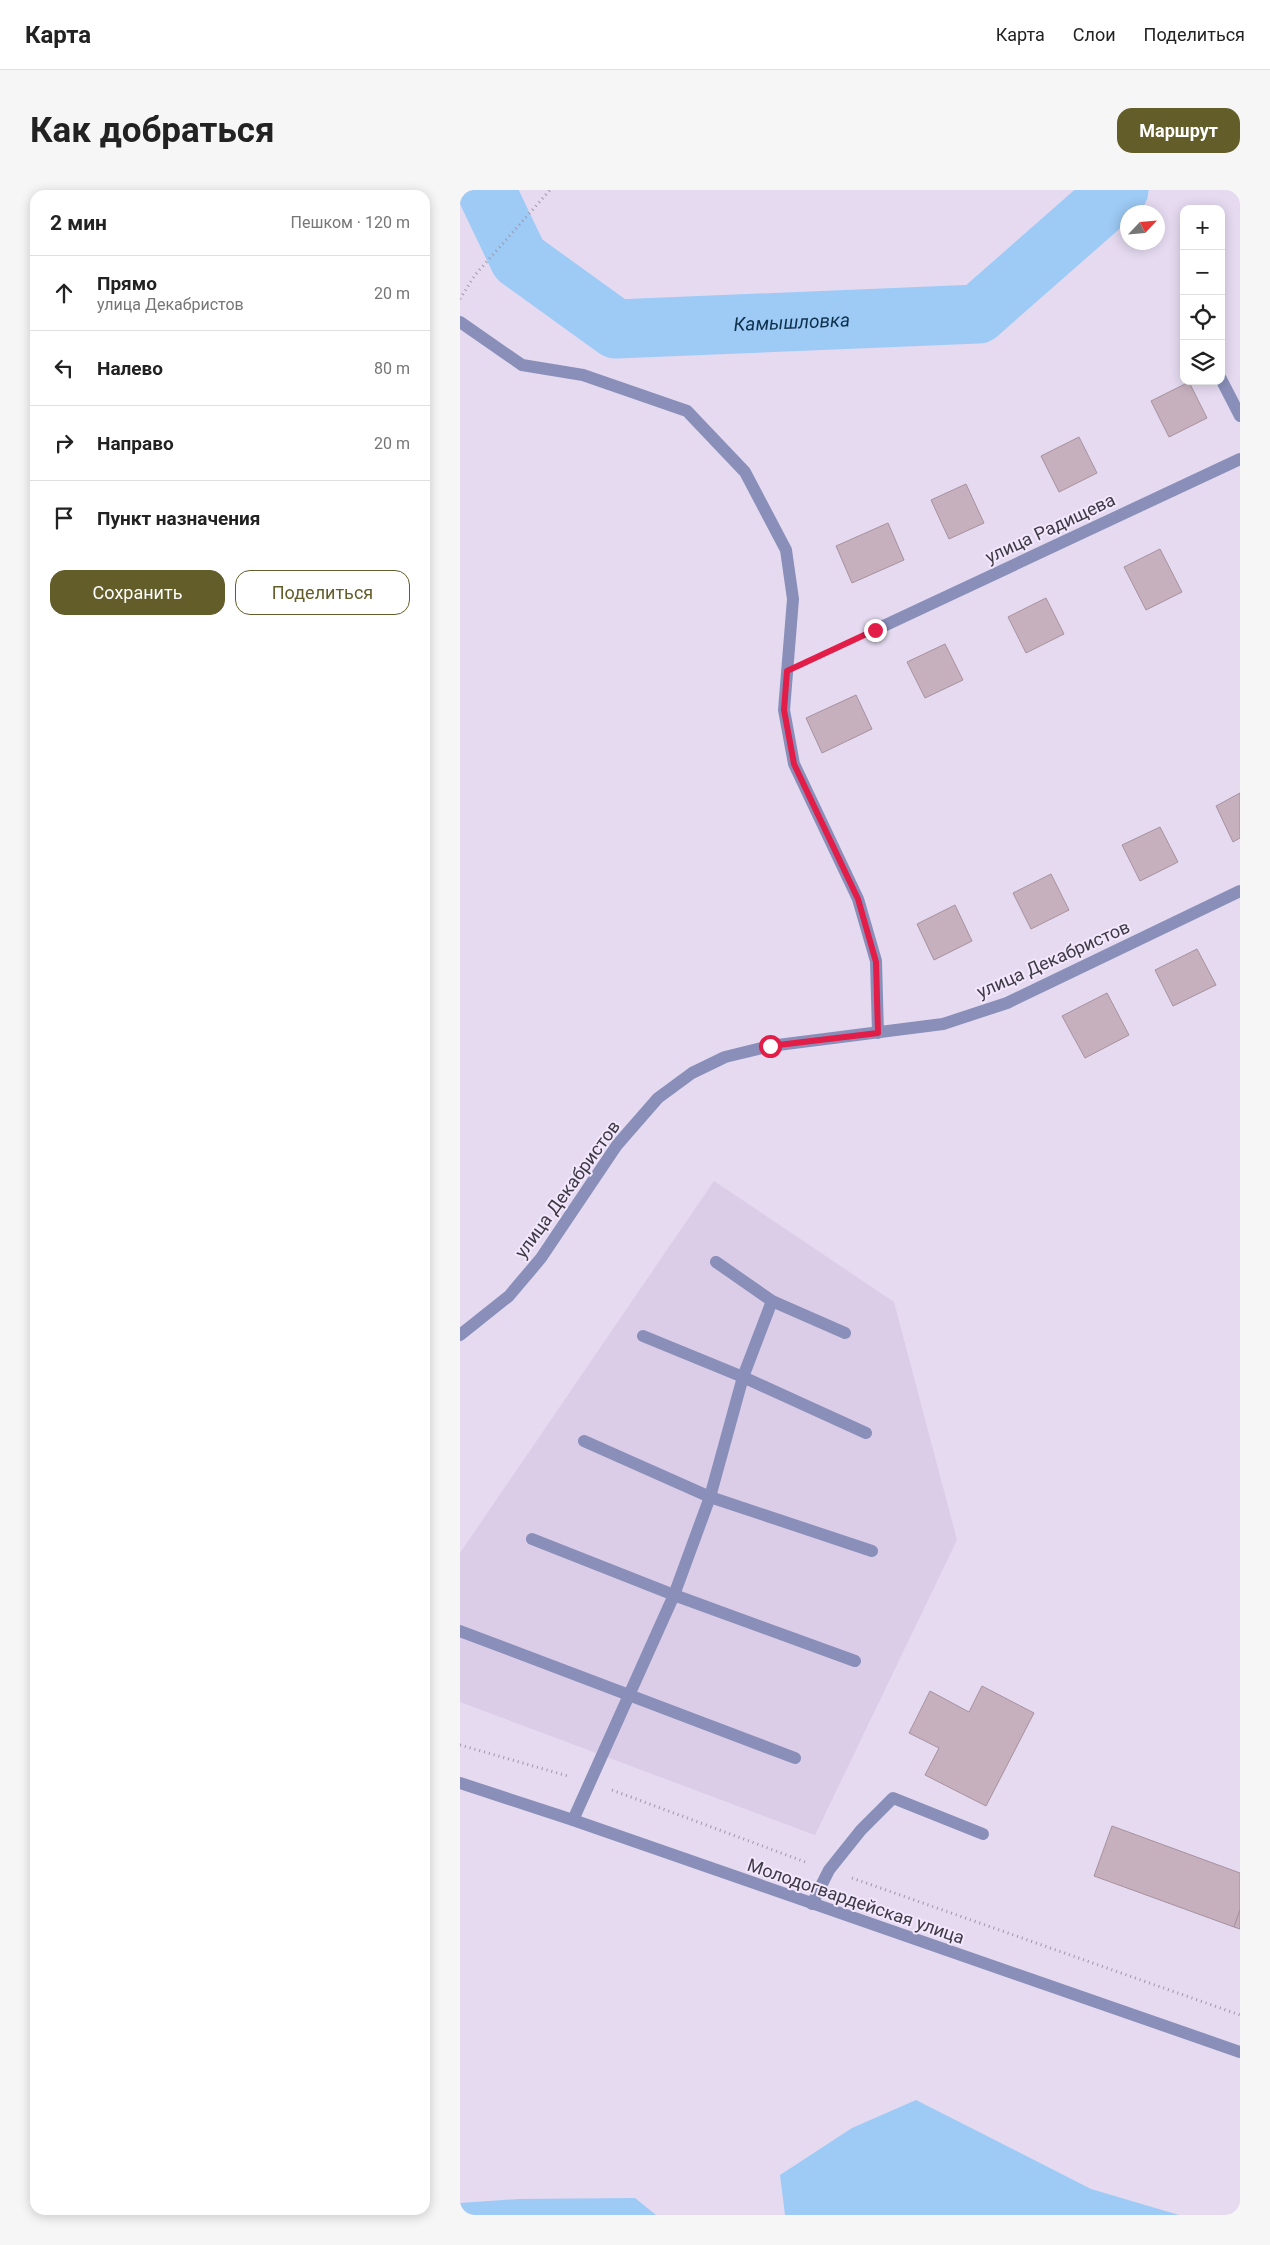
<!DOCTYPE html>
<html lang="ru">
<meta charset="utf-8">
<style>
body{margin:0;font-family:Roboto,sans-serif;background:#f6f6f6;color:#222}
.controls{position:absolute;right:15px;top:15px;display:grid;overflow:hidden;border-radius:10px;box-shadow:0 2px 12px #0003}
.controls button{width:45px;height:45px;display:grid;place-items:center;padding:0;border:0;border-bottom:1px solid #e0e0e0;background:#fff;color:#222;font:25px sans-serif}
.compass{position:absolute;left:660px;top:15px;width:45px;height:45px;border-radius:50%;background:#fff;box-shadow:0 2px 12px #0003;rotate:64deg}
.stop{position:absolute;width:15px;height:15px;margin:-11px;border:4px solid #e11d48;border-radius:50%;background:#fff}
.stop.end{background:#e11d48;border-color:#fff;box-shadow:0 1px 5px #0008}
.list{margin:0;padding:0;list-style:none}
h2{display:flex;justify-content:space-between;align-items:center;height:65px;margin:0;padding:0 20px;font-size:21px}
h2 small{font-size:16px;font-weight:400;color:#767676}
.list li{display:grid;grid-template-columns:32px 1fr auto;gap:15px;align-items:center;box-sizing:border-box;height:75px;padding:0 20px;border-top:1px solid #e0e0e0}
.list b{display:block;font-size:19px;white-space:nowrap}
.list p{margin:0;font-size:16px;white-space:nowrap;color:#767676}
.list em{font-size:16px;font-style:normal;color:#767676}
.actions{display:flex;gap:10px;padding:15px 20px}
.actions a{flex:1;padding:11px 0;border:1px solid #635d29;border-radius:15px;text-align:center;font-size:18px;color:#635d29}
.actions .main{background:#635d29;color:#fff}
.icon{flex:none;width:28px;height:28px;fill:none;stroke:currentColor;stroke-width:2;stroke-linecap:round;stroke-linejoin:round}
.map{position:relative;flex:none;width:780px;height:2025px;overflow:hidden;border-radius:15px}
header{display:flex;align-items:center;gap:30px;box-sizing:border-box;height:70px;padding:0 25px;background:#fff;border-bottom:1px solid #e0e0e0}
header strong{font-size:24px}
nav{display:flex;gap:28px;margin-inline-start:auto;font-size:18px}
.intro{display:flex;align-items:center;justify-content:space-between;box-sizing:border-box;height:120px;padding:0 30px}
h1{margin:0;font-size:35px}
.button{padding:12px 22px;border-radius:15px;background:#635d29;color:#fff;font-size:18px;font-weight:700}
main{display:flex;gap:30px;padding:0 30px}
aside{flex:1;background:#fff;border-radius:15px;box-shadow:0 2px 12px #0003}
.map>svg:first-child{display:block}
.built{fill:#dbcce8}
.water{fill:#9dcbf6}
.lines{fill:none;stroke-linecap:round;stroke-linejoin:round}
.river{stroke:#9dcbf6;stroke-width:59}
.building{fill:#c6b0be;stroke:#a7919f}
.path{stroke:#9f97a7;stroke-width:3;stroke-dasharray:1 4;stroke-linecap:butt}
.minor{stroke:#898fb9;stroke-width:12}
.route{stroke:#e11d48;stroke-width:6}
.labels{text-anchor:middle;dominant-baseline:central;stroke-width:4;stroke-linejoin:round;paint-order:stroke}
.street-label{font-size:18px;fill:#3f3b44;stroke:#f2e7fd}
.water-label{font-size:19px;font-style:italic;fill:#0e304c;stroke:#f2e7fd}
</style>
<header>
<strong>Карта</strong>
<nav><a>Карта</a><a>Слои</a><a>Поделиться</a></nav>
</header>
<div class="intro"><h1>Как добраться</h1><a class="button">Маршрут</a></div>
<main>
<aside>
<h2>2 мин<small>Пешком · 120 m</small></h2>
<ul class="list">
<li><svg class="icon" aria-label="ahead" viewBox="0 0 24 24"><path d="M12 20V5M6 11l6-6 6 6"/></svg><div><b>Прямо</b><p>улица Декабристов</p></div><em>20 m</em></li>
<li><svg class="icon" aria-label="left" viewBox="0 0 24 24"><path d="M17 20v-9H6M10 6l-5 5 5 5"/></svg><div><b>Налево</b></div><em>80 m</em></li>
<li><svg class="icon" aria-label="right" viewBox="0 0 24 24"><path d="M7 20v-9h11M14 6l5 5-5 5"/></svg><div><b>Направо</b></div><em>20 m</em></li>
<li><svg class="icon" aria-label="arrive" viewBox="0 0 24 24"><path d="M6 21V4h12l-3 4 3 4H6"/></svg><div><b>Пункт назначения</b></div></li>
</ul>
<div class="actions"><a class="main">Сохранить</a><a>Поделиться</a></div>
</aside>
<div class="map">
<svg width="780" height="2025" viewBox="0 0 780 2025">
<rect width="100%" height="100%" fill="#e5daf0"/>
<path class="built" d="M254,991L434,1112L497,1350L355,1645L0,1512V1363Z"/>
<g class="water">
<path d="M456,1910L631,1999L719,2025H325L320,1985L392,1938Z"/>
<path d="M175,2008L196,2025H0V2013L59,2009Z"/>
</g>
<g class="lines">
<path class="river" id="s1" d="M26,0L59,69L156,139L518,124L659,0"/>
</g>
<g class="building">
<path d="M729,192L747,228L709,247L691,211Z"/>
<path d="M619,247L637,283L599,302L581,266Z"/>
<path d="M506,294L524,333L489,349L471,310Z"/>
<path d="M428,333L444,370L392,393L376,356Z"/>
<path d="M700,359L722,402L686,420L664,377Z"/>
<path d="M586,408L604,444L566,463L548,427Z"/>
<path d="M485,454L503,490L465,508L447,472Z"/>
<path d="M396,505L412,539L362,563L346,528Z"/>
<path d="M780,603V648L773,652L756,616Z"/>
<path d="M700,637L718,672L680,691L662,655Z"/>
<path d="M591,684L609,720L571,739L553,703Z"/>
<path d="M495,715L512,751L474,770L457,734Z"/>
<path d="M737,759L756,795L713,816L695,780Z"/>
<path d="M647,803L669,845L625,868L602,826Z"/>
<path d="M522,1496L574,1523L526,1616L465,1585L479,1558L449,1543L470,1501L509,1522Z"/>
<path d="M652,1636L780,1683V1720L774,1737L634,1686Z"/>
<path d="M780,1720V1739L774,1737Z"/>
</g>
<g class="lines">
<g class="path">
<path d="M0,109L15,85L90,0"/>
<path d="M352,469L394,450"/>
<path d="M0,1555L108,1586"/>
<path d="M152,1600L348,1673"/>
<path d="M392,1688L780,1825"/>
</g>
<g class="minor">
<path d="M0,132L62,175L123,185L227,221L285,282L326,360L333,409L324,520L334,574L398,709L416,771L418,843"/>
<path d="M761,189L780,226"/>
<path d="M415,440L780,269"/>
<path d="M256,1072L312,1111L385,1143"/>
<path d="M0,1145L49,1106L81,1068L157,955L198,908L232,883L265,867L310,856L483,834L547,813L780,701"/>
<path d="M183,1146L283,1187L406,1243"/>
<path d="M124,1251L250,1307L412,1361"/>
<path d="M72,1349L214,1405L395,1471"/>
<path d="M0,1441L335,1568"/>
<path d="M0,1593L113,1630L780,1862"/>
<path d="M113,1630L214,1405L250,1307L283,1187L312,1111"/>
<path d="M352,1714L369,1680L401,1640L433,1608L523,1644"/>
</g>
</g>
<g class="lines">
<path class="route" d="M310,856L418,843L416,772L398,709L334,574L324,520L327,481L415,440"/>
</g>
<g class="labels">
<g class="street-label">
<text transform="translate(590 338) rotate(-25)">улица Радищева</text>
<text transform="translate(593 769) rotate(-24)">улица Декабристов</text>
<text transform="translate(107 999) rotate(-54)">улица Декабристов</text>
<text transform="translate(396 1711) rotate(19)">Молодогвардейская улица</text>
</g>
<g class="water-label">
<text stroke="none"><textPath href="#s1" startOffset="372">Камышловка</textPath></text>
</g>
</g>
</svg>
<div class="controls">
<button>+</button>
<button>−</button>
<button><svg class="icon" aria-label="locate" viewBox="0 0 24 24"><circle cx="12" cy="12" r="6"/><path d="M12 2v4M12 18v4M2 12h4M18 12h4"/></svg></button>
<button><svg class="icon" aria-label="layers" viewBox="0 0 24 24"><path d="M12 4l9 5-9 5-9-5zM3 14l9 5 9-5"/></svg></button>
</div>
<svg class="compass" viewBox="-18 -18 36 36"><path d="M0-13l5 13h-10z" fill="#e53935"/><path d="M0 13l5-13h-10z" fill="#767676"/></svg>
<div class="stop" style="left:310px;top:856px"></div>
<div class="stop end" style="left:415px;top:440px"></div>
</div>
</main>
